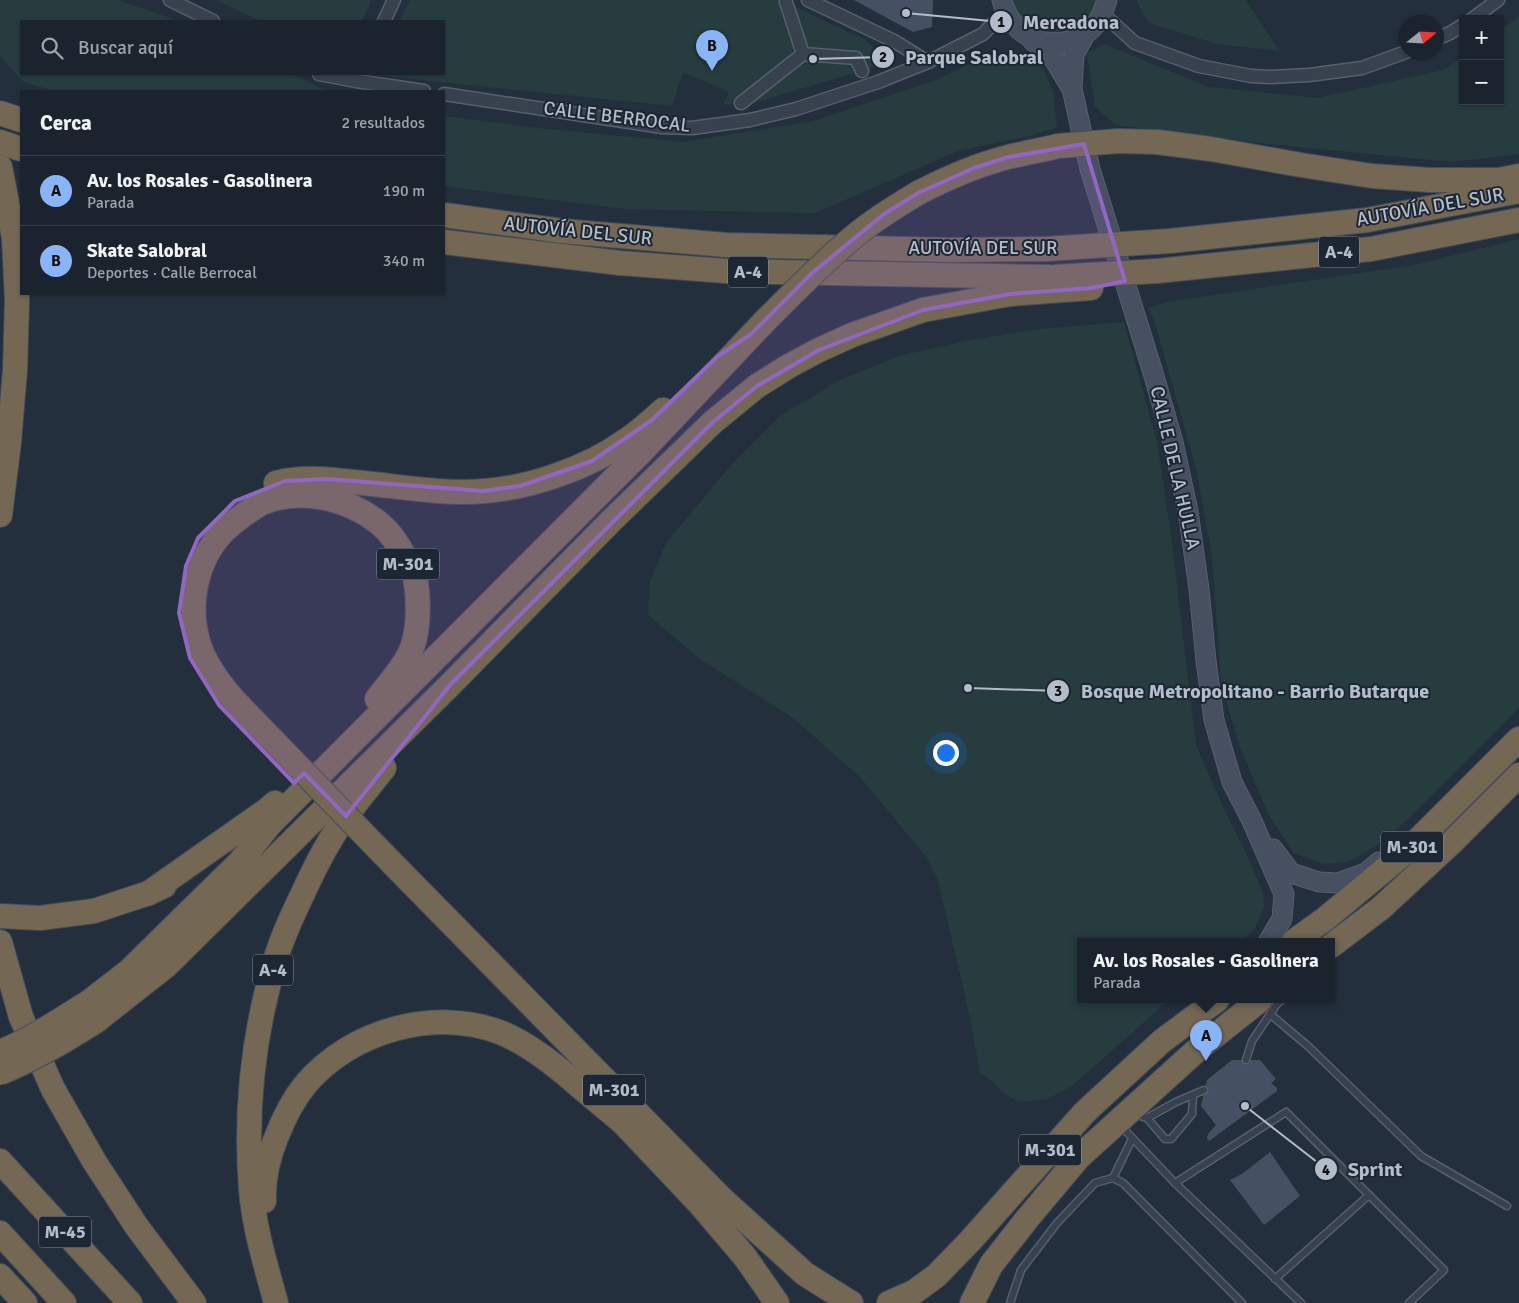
<!DOCTYPE html>
<html lang="es">
<meta charset="utf-8">
<style>
body{margin:0;font-family:Signika,sans-serif;background:#282f3a;color:#f1f3f6}
.controls{position:absolute;right:15px;top:15px;display:grid;overflow:hidden;border-radius:0px;box-shadow:0 1px 4px #0004}
.controls button{width:45px;height:45px;display:grid;place-items:center;padding:0;border:0;border-bottom:1px solid #39404a;background:#1b232e;color:#f1f3f6;font:25px sans-serif}
.compass{position:absolute;left:1399px;top:15px;width:45px;height:45px;border-radius:50%;background:#1b232e;box-shadow:0 1px 4px #0004;rotate:72deg}
.you{position:absolute;left:945px;top:752px;width:18px;height:18px;margin:-12px;border:4px solid #fff;border-radius:50%;background:#1a73e8;box-shadow:0 0 0 8px #1a73e833}
.badge{display:grid;place-items:center;width:32px;height:32px;border-radius:50%;background:#8ab4f8;color:#111;font-size:16px;font-weight:700}
.pin{position:absolute;translate:-50% -41px;filter:drop-shadow(0 1px 2px #0008)}
.pin::after{content:'';position:absolute;top:26px;width:18px;height:15px;background:inherit;clip-path:polygon(0 0,100% 0,50% 100%)}
.popup{position:absolute;left:1077px;top:938px;width:258px;height:65px;box-sizing:border-box;display:grid;place-content:center;border-radius:0px;background:#1b232e;filter:drop-shadow(0 1px 4px #0005);font-size:16px;white-space:nowrap;color:#a0a4aa}
.popup b{font-size:19px;color:#f1f3f6}
.popup::after{content:'';position:absolute;left:50%;top:100%;margin-left:-10px;border:10px solid transparent;border-top-color:#1b232e}
.list{margin:0;padding:0;list-style:none}
h2{display:flex;justify-content:space-between;align-items:center;height:65px;margin:0;padding:0 20px;font-size:21px}
h2 small{font-size:16px;font-weight:400;color:#a0a4aa}
.list li{display:grid;grid-template-columns:32px 1fr auto;gap:15px;align-items:center;box-sizing:border-box;height:70px;padding:0 20px;border-top:1px solid #39404a}
.list b{display:block;font-size:19px;white-space:nowrap}
.list p{margin:0;font-size:16px;white-space:nowrap;color:#a0a4aa}
.list em{font-size:16px;font-style:normal;color:#a0a4aa}
.icon{flex:none;width:28px;height:28px;fill:none;stroke:currentColor;stroke-width:2;stroke-linecap:round;stroke-linejoin:round}
.map{position:relative;flex:none;width:1519px;height:1303px;overflow:hidden}
.search{position:absolute;background:#1b232e;box-shadow:0 1px 4px #0004;left:20px;top:20px;width:425px;height:55px;display:flex;align-items:center;gap:12px;box-sizing:border-box;padding:0 18px;border-radius:0px;color:#a0a4aa;font-size:19px}
.panel{position:absolute;background:#1b232e;box-shadow:0 1px 4px #0004;left:20px;top:90px;width:425px;height:205px;border-radius:0px}
.map>svg:first-child{display:block}
.green{fill:#263c3f}
.building{fill:#455162}
.lines{fill:none;stroke-linecap:round;stroke-linejoin:round}
.lane-casing{stroke:#565f6c;stroke-width:9}
.street-casing{stroke:#565f6c;stroke-width:15}
.secondary-casing{stroke:#565f6c;stroke-width:21}
.highway-casing{stroke:#434c59;stroke-width:26}
.lane{stroke:#38414e;stroke-width:6}
.street{stroke:#38414e;stroke-width:12}
.secondary{stroke:#465061;stroke-width:19}
.highway{stroke:#746855;stroke-width:24}
.highway-bridge-casing{stroke:#434c59;stroke-width:26;stroke-linecap:butt}
.highway-bridge{stroke:#746855;stroke-width:24}
.marked{fill:#9266c3;fill-opacity:0.2;stroke:#9266c3;stroke-width:4;stroke-linejoin:round}
.labels{text-anchor:middle;dominant-baseline:central;stroke-width:4;stroke-linejoin:round;paint-order:stroke}
.shield{fill:#1d2633;stroke:#878f9c;stroke-width:1}
.shield-label{font-size:18px;font-weight:bold;fill:#b4bcc9}
.street-label{font-size:19px;fill:#b4bcc9;stroke:#1d2633}
.leader{fill:none;stroke:#b4bcc9;stroke-width:2}
.callout-dot{fill:#b4bcc9;stroke:#1d2633;stroke-width:2}
.mark-label{font-size:15px;text-anchor:middle;font-weight:bold;fill:#111}
.callout-label{font-size:20px;text-anchor:middle;font-weight:bold;fill:#b4bcc9;stroke:#1d2633;stroke-width:4;stroke-linejoin:round;paint-order:stroke}
</style>
<div class="map">
<svg width="1519" height="1303" viewBox="0 0 1519 1303">
<rect width="100%" height="100%" fill="#242f3e"/>
<g class="green">
<path d="M0,0H118L179,21H21V74H292L327,91H53L22,81L0,56Z"/>
<path d="M216,0H369L371,1L362,21H261Z"/>
<path d="M410,0H780L864,39L879,52L880,65L757,102L723,105L729,92L683,72L672,106L373,75L374,74H444V21H400Z"/>
<path d="M1013,0H1097C1094,9 1091,17 1084,24C1060,44 1018,32 1013,0Z"/>
<path d="M1137,0H1246L1280,51L1217,44L1149,23L1137,3Z"/>
<path d="M1519,17V154L1452,162L1260,143L1116,125L1095,107L1087,53L1104,44L1209,87L1318,98L1443,70L1463,57V101H1500V30Z"/>
<path d="M994,52L1043,68L1053,91L1057,127L1029,136L958,151L815,213L625,209L444,186V116L537,128L684,142L814,121L936,80Z"/>
<path d="M1519,239V708L1407,820L1376,846L1348,862L1324,864L1294,853L1269,816L1239,745L1221,682L1212,555L1196,469L1155,323L1148,308L1167,302L1414,265Z"/>
<path d="M1124,322L1157,442L1171,535L1196,745L1227,816L1246,853L1263,892L1264,907L1254,930L1240,942H1081V1000H1169L1072,1086L1048,1099L1019,1102L1002,1092L992,1081L980,1073L969,1013L938,880L928,859L860,777L793,718L700,659L648,615L650,581L666,543L731,465L780,416L840,380L899,356L970,340L1040,329Z"/>
</g>
<g class="building">
<path d="M854,0H933L932,27L913,32Z"/>
<path d="M1232,1060H1260L1276,1079L1271,1083L1277,1088V1091L1209,1141L1207,1138L1208,1134L1216,1125L1201,1106L1207,1080Z"/>
<path d="M1270,1152L1300,1196L1264,1225L1230,1180L1242,1174Z"/>
</g>
<g class="lines">
<g class="lane-casing">
<g id="lane">
<path d="M1270,1014L1309,1047L1421,1156L1507,1206"/>
<path d="M1246,1060L1252,1041L1277,1004L1282,1000"/>
<path d="M1134,1114L1147,1118L1176,1102L1204,1090"/>
<path d="M1147,1118L1165,1139H1171L1192,1114L1193,1095"/>
<path d="M1120,1125L1175,1183L1301,1303"/>
<path d="M1113,1178L1132,1139"/>
<path d="M1175,1183L1286,1112L1444,1270L1409,1303"/>
<path d="M1275,1279L1369,1195"/>
<path d="M1010,1303L1021,1270L1057,1223L1095,1183L1113,1178L1123,1183L1242,1303"/>
</g>
</g>
<g class="street-casing">
<g id="street">
<path d="M170,0L213,21"/>
<path d="M808,0L894,41L928,62"/>
<path d="M786,2L803,54L856,58L862,71"/>
<path d="M1103,14L1135,43L1199,66L1251,76L1270,77L1309,75L1362,68L1406,52"/>
<path d="M1472,19L1498,0"/>
<path d="M384,21L394,0"/>
<path d="M1436,39L1450,33L1463,25"/>
<path d="M319,74L356,81L424,91"/>
<path d="M444,94L662,127L692,128L750,120L796,109L878,82L928,62L983,34L1005,11"/>
<path d="M741,103L803,54"/>
</g>
</g>
<g class="secondary-casing">
<g id="secondary">
<path d="M1002,0C1004,9 1008,17 1014,24C1034,49 1075,49 1096,24C1102,17 1104,9 1107,0"/>
<path d="M1086,33L1074,54L1072,89L1090,169L1154,376L1173,442L1188,511L1199,589L1206,661L1214,720L1232,782L1252,821L1284,894L1282,919L1268,942"/>
<path d="M1032,40L1054,59L1072,89"/>
<path d="M1273,849L1291,873L1319,882L1338,883L1366,873L1379,862"/>
</g>
</g>
<g class="highway-casing">
<g id="highway">
<path d="M0,113L21,120"/>
<path d="M1118,141L1157,142L1211,149L1301,165L1372,176L1430,180H1499L1519,176"/>
<path d="M0,142L21,149"/>
<path d="M0,167L14,238L17,300L15,370L9,442L0,515"/>
<path d="M918,193C947,178 977,165 1008,157C1025,153 1042,150 1058,146"/>
<path d="M444,215L562,231L726,245L949,250L1045,249"/>
<path d="M1170,241L1367,220L1519,191"/>
<path d="M444,242L620,263L726,271L1048,277"/>
<path d="M1157,271L1371,249L1519,220"/>
<path d="M276,483C310,474 347,482 382,485C415,489 451,494 484,491C529,488 588,468 625,441C639,432 651,421 663,410"/>
<path d="M260,727C238,705 215,682 202,653C186,615 193,566 220,535C228,526 239,518 249,511C253,509 257,505 262,503C300,487 348,498 380,524C391,533 400,547 406,560C409,566 413,572 415,577C419,597 419,626 413,645C407,664 389,683 377,699"/>
<path d="M390,861L722,1199L805,1274L851,1303"/>
<path d="M149,893L267,810L275,803"/>
<path d="M0,916L40,918L94,911L149,893L164,886"/>
<path d="M0,942L21,1017L53,1089L94,1161L137,1227L194,1303"/>
<path d="M1293,942L1325,919L1408,850L1519,739"/>
<path d="M1331,946L1381,908L1450,844L1519,775"/>
<path d="M89,1002L129,971L194,907L239,863L270,824L643,450L763,323"/>
<path d="M96,1021L167,965L450,685L611,521L713,422L757,386L789,366L819,350L852,335L923,310L1010,294L1091,288"/>
<path d="M610,1109L699,1203L745,1257L777,1303"/>
<path d="M0,1161L130,1303"/>
<path d="M264,1201C263,1180 268,1158 276,1138C283,1120 292,1101 305,1085C351,1030 435,1007 502,1033C528,1044 550,1061 571,1079C587,1093 604,1107 621,1121"/>
<path d="M0,1233L64,1303"/>
<path d="M0,1276L25,1303"/>
<path d="M276,1303C266,1266 254,1228 251,1189C245,1112 253,1035 275,961C282,937 293,914 304,891C315,867 327,843 342,822C355,803 370,786 384,768"/>
<path d="M889,1303L914,1292L936,1276L970,1241L1085,1112L1162,1041L1217,1000"/>
<path d="M972,1303L991,1265L1027,1219L1079,1157L1197,1050L1260,1000"/>
</g>
</g>
<use href="#lane" class="lane"/>
<use href="#street" class="street"/>
<use href="#secondary" class="secondary"/>
<use href="#highway" class="highway"/>
<g class="highway-bridge-casing">
<g id="highway-bridge">
<path d="M1058,146L1118,141"/>
<path d="M1045,249L1170,241"/>
<path d="M1054,277L1157,271"/>
<path d="M763,323C792,294 820,265 851,239C872,221 895,207 918,193"/>
<path d="M260,727L390,861"/>
<path d="M0,1052C32,1039 60,1020 89,1002"/>
<path d="M0,1073C34,1059 65,1041 96,1021"/>
</g>
</g>
<use href="#highway-bridge" class="highway-bridge"/>
</g>
<path class="marked" d="M1084,144L1125,281L1091,288L1010,294L923,310L819,350L757,386L713,422L450,685L346,816L304,773L294,783L219,705L190,658L179,613L186,566L198,538L235,501L285,481L327,479L483,491L520,486L592,461L652,420L718,356L751,334L812,273L884,214L918,193L974,168L1008,157Z"/>
<g class="labels">
<g class="shield">
<rect x="1319" y="236.5" width="40" height="31" rx="4"/>
<rect x="728" y="256.5" width="40" height="31" rx="4"/>
<rect x="377" y="548.5" width="62" height="31" rx="4"/>
<rect x="1381" y="831.5" width="62" height="31" rx="4"/>
<rect x="253" y="954.5" width="40" height="31" rx="4"/>
<rect x="583" y="1074.5" width="62" height="31" rx="4"/>
<rect x="1019" y="1134.5" width="62" height="31" rx="4"/>
<rect x="39" y="1216.5" width="52" height="31" rx="4"/>
</g>
<g class="shield-label">
<text x="1339" y="252">A-4</text>
<text x="748" y="272">A-4</text>
<text x="408" y="564">M-301</text>
<text x="1412" y="847">M-301</text>
<text x="273" y="970">A-4</text>
<text x="614" y="1090">M-301</text>
<text x="1050" y="1150">M-301</text>
<text x="65" y="1232">M-45</text>
</g>
<g class="street-label">
<text transform="translate(617 117) rotate(7)">CALLE BERROCAL</text>
<text transform="translate(1430 207) rotate(-10)">AUTOVÍA DEL SUR</text>
<text transform="translate(578 231) rotate(6)">AUTOVÍA DEL SUR</text>
<text x="983" y="248">AUTOVÍA DEL SUR</text>
<text transform="translate(1175 468) rotate(77)">CALLE DE LA HULLA</text>
</g>
</g>
<path class="leader" d="M906 13L1001 22M813 59L883 57M968 688L1058 691M1245 1106L1326 1169"/>
<g class="callout-dot">
<circle cx="906" cy="13" r="5"/>
<circle cx="813" cy="59" r="5"/>
<circle cx="968" cy="688" r="5"/>
<circle cx="1245" cy="1106" r="5"/>
<circle cx="1001" cy="22" r="12"/>
<circle cx="883" cy="57" r="12"/>
<circle cx="1058" cy="691" r="12"/>
<circle cx="1326" cy="1169" r="12"/>
</g>
<g class="mark-label">
<text x="1001" y="27">1</text>
<text x="883" y="62">2</text>
<text x="1058" y="696">3</text>
<text x="1326" y="1175">4</text>
</g>
<g class="callout-label">
<text x="1071" y="29">Mercadona</text>
<text x="974" y="64">Parque Salobral</text>
<text x="1255" y="698">Bosque Metropolitano - Barrio Butarque</text>
<text x="1375" y="1176">Sprint</text>
</g>
</svg>
<div class="controls">
<button>+</button>
<button>−</button>
</div>
<svg class="compass" viewBox="-18 -18 36 36"><path d="M0-13l5 13h-10z" fill="#e53935"/><path d="M0 13l5-13h-10z" fill="#a0a4aa"/></svg>
<div class="you"></div>
<div class="pin badge" style="left:1206px;top:1061px">A</div>
<div class="popup"><b>Av. los Rosales - Gasolinera</b>Parada</div>
<div class="pin badge" style="left:712px;top:71px">B</div>
<div class="search"><svg class="icon" aria-label="search" viewBox="0 0 24 24"><circle cx="10" cy="10" r="6"/><path d="M15 15l6 6"/></svg>Buscar aquí</div>
<section class="panel">
<h2>Cerca<small>2 resultados</small></h2>
<ul class="list">
<li><span class="badge">A</span><div><b>Av. los Rosales - Gasolinera</b><p>Parada</p></div><em>190 m</em></li>
<li><span class="badge">B</span><div><b>Skate Salobral</b><p>Deportes · Calle Berrocal</p></div><em>340 m</em></li>
</ul>
</section>
</div>
